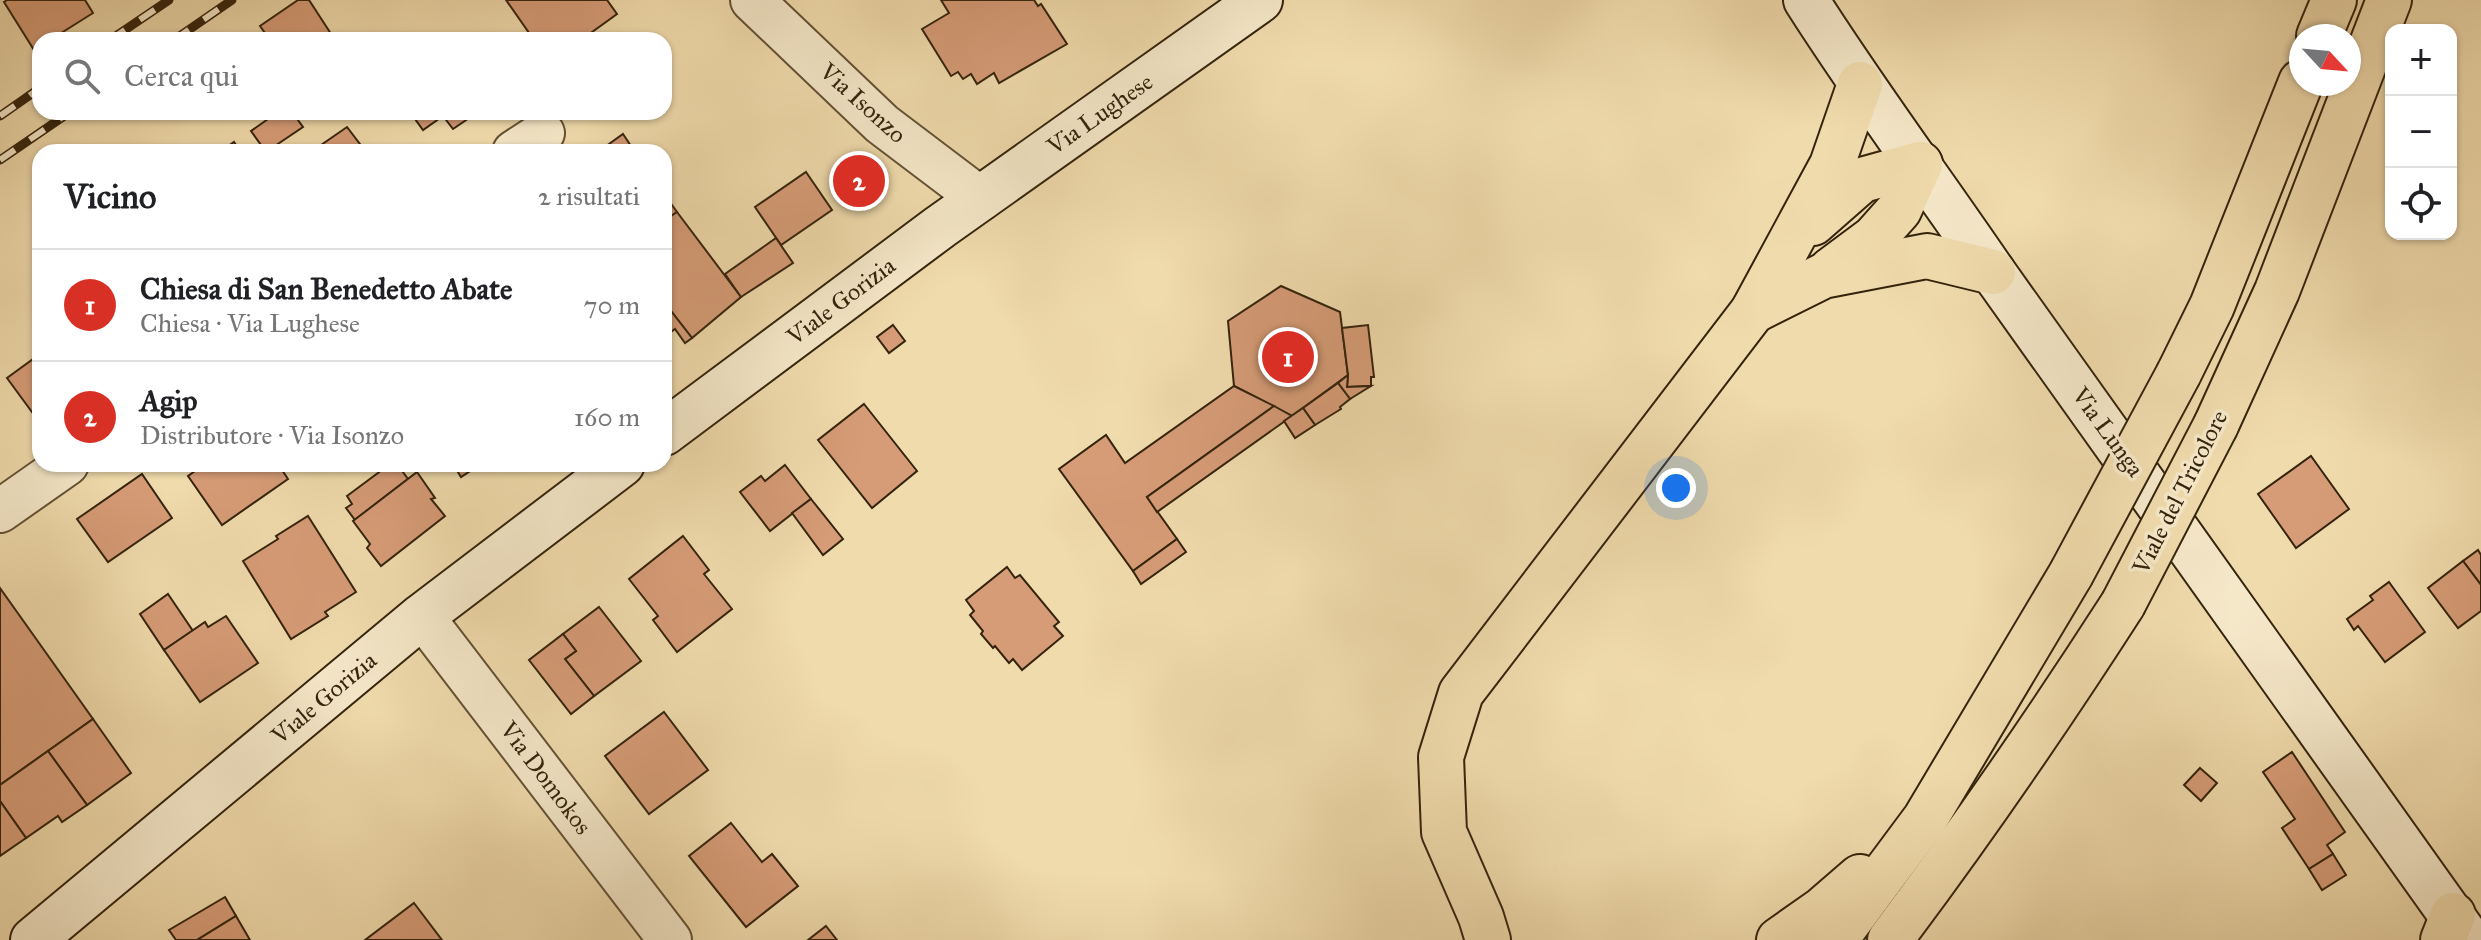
<!DOCTYPE html>
<html lang="it">
<meta charset="utf-8">
<style>
body{margin:0;font-family:"IM FELL Great Primer",serif;background:#f2f2f2;color:#202124}
.controls{position:absolute;right:24px;top:24px;display:grid;overflow:hidden;border-radius:16px;box-shadow:0 2px 6px #0004}
.controls button{width:72px;height:72px;display:grid;place-items:center;padding:0;border:0;border-bottom:2px solid #e0e0e0;background:#fff;color:#202124;font:40px sans-serif}
.compass{position:absolute;left:2289px;top:24px;width:72px;height:72px;border-radius:50%;background:#fff;box-shadow:0 2px 6px #0004;rotate:116deg}
.you{position:absolute;left:1676px;top:488px;width:28px;height:28px;margin:-20px;border:6px solid #fff;border-radius:50%;background:#1a73e8;box-shadow:0 0 0 12px #1a73e833}
.badge{display:grid;place-items:center;width:52px;height:52px;border-radius:50%;background:#d93025;color:#fff;font-size:26px;font-weight:700}
.pin{position:absolute;translate:-50% -50%;border:4px solid #fff;box-shadow:0 2px 8px #0006}
.list{margin:0;padding:0;list-style:none}
h2{display:flex;justify-content:space-between;align-items:center;height:104px;margin:0;padding:0 32px;font-size:34px}
h2 small{font-size:26px;font-weight:400;color:#757577}
.list li{display:grid;grid-template-columns:52px 1fr auto;gap:24px;align-items:center;box-sizing:border-box;height:112px;padding:0 32px;border-top:2px solid #e0e0e0}
.list b{display:block;font-size:30px;white-space:nowrap}
.list p{margin:0;font-size:26px;white-space:nowrap;color:#757577}
.list em{font-size:26px;font-style:normal;color:#757577}
.icon{flex:none;width:44px;height:44px;fill:none;stroke:currentColor;stroke-width:2;stroke-linecap:round;stroke-linejoin:round}
.map{position:relative;flex:none;width:2481px;height:940px;overflow:hidden}
.search{position:absolute;background:#fff;box-shadow:0 2px 6px #0004;left:32px;top:32px;width:640px;height:88px;display:flex;align-items:center;gap:20px;box-sizing:border-box;padding:0 28px;border-radius:24px;color:#757577;font-size:30px}
.panel{position:absolute;background:#fff;box-shadow:0 2px 6px #0004;left:32px;top:144px;width:640px;height:328px;border-radius:24px}
.map>svg:first-child{display:block}
.building{fill:#d69c77;stroke:#34230c;stroke-width:2}
.lines{fill:none;stroke-linecap:round;stroke-linejoin:round}
.street-casing{stroke:#635134;stroke-width:46}
.secondary-casing{stroke:#34230c;stroke-width:48}
.highway-casing{stroke:#34230c;stroke-width:48}
.street{stroke:#f5e8c9;stroke-width:42}
.secondary{stroke:#f5e8c9;stroke-width:44}
.highway{stroke:#f0dbac;stroke-width:44}
.rail-casing{stroke:#34230c;stroke-width:9}
.rail{stroke:#f5e8c9;stroke-width:6;stroke-dasharray:18;stroke-linecap:butt}
.highway-bridge-casing{stroke:#34230c;stroke-width:48;stroke-linecap:butt}
.highway-bridge{stroke:#f0dbac;stroke-width:44}
.labels{text-anchor:middle;dominant-baseline:central;stroke-width:7;stroke-linejoin:round;paint-order:stroke}
.street-label{font-size:24px;fill:#34230c;stroke:#f5e8c9}
</style>
<div class="map">
<svg width="2481" height="940" viewBox="0 0 2481 940">
<rect width="100%" height="100%" fill="#f0dbac"/>
<filter id="stains"><feTurbulence type="fractalNoise" baseFrequency=".0025" numOctaves="4"/><feColorMatrix values="0 0 0 0 .2 0 0 0 0 .09 0 0 0 0 .02 0 0 0 .5 -.17"/></filter>
<radialGradient id="worn" r=".72"><stop offset=".6" stop-color="#630" stop-opacity="0"/><stop offset="1" stop-color="#630" stop-opacity=".3"/></radialGradient>
<g class="building">
<path d="M7,0H85L93,13L50,40H40V46L34,50L4,2Z"/>
<path d="M298,0H309L335,40H270L260,26Z"/>
<path d="M506,0H607L617,14L581,40H534Z"/>
<path d="M941,0H1034L1038,6L1041,4L1067,44L999,83L994,73L977,84L971,74L963,79L958,72L951,76L922,29L949,13Z"/>
<path d="M278,112H292L303,127L266,152L251,131Z"/>
<path d="M410,112H478L453,129L443,116L423,130Z"/>
<path d="M347,127L366,152H311Z"/>
<path d="M623,134L635,152H598Z"/>
<path d="M234,142L241,152H220Z"/>
<path d="M806,172L832,210L781,245L755,207Z"/>
<path d="M664,194L677,212L664,221Z"/>
<path d="M677,212L741,297L692,338L664,302V221Z"/>
<path d="M776,238L793,263L741,297L725,274Z"/>
<path d="M1281,286L1340,312L1348,375L1292,416L1234,386L1228,321Z"/>
<path d="M664,302L692,338L685,343L675,329L664,337Z"/>
<path d="M893,325L905,341L889,353L877,337Z"/>
<path d="M1368,325L1374,377H1371V386L1347,387L1348,375L1342,328Z"/>
<path d="M40,354V423L7,378Z"/>
<path d="M1348,375L1347,387L1371,386L1350,399L1338,383Z"/>
<path d="M1338,383L1350,399L1340,407L1341,409L1315,425L1303,408Z"/>
<path d="M1234,386L1274,406L1147,497L1177,539L1133,571L1059,469L1106,435L1125,463Z"/>
<path d="M864,404L917,471L872,508L818,440Z"/>
<path d="M1274,406L1292,416L1157,512L1147,497Z"/>
<path d="M1303,408L1315,425L1295,438L1284,421Z"/>
<path d="M2311,456L2349,509L2296,548L2258,494Z"/>
<path d="M201,464H278L288,479L222,525L188,476L202,466Z"/>
<path d="M390,464H397L408,479L355,520L346,508L352,504L347,496Z"/>
<path d="M453,464H481L461,477Z"/>
<path d="M785,465L811,499L770,531L740,492L761,476L765,481Z"/>
<path d="M417,472L435,498L431,499L445,516L381,566L367,548L370,544L353,521Z"/>
<path d="M142,474L172,518L108,562L77,519Z"/>
<path d="M811,499L843,539L823,555L792,513Z"/>
<path d="M308,516L356,592L325,612L328,616L291,639L243,561L278,539L276,536Z"/>
<path d="M683,536L709,570L704,574L732,609L677,652L653,620L658,616L629,579Z"/>
<path d="M1177,539L1186,552L1141,584L1133,571Z"/>
<path d="M2478,550L2481,555V585L2463,561Z"/>
<path d="M2463,561L2481,585V611L2458,628L2428,588Z"/>
<path d="M1007,567L1015,578L1020,575L1059,622L1054,626L1063,636L1022,670L1013,659L1009,663L995,646L993,648L981,634L983,631L970,615L974,611L966,600Z"/>
<path d="M2389,582L2425,632L2385,662L2358,626L2354,630L2347,619L2373,600L2370,596Z"/>
<path d="M0,588L93,719L0,785Z"/>
<path d="M168,594L193,631L164,650L140,614Z"/>
<path d="M599,607L641,661L594,696L565,659L576,651L563,634Z"/>
<path d="M226,616L258,663L200,702L164,650L205,622L208,627Z"/>
<path d="M563,634L576,651L565,659L594,696L571,714L529,660Z"/>
<path d="M664,712L708,770L649,814L605,756Z"/>
<path d="M93,719L131,773L87,805L48,751Z"/>
<path d="M48,751L87,805L62,822L58,816L26,838L0,801V785Z"/>
<path d="M2292,752L2345,832L2327,845L2333,854L2309,869L2282,828L2295,819L2263,772Z"/>
<path d="M2200,768L2217,783L2201,801L2184,785Z"/>
<path d="M0,801L26,838L0,856Z"/>
<path d="M731,823L762,862L772,854L798,886L746,927L689,856Z"/>
<path d="M2333,854L2346,875L2322,890L2309,869Z"/>
<path d="M225,897L236,916L197,940H176L169,930Z"/>
<path d="M414,903L442,940H365Z"/>
<path d="M236,916L250,940H197Z"/>
<path d="M826,926L837,940H808Z"/>
</g>
<g class="lines">
<g class="street-casing">
<g id="street">
<path d="M752,0L882,124L981,199"/>
<path d="M514,152L543,133"/>
<path d="M0,511L67,464"/>
<path d="M422,616L670,940"/>
</g>
</g>
<g class="secondary-casing">
<g id="secondary">
<path d="M1806,0C1865,93 1931,181 1993,272L2469,940"/>
<path d="M664,433L940,227L1260,0"/>
<path d="M33,940L422,616L622,464"/>
</g>
</g>
<g class="highway-casing">
<g id="highway">
<path d="M2319,36L2334,0"/>
<path d="M1813,223L1862,180L1920,164"/>
<path d="M1831,270L1874,238L1899,210L1920,164"/>
<path d="M1753,311L1823,276L1927,256L1993,272"/>
<path d="M2179,373L2212,306L2301,82"/>
<path d="M2216,425L2277,291L2389,0"/>
<path d="M1488,940L1481,917L1444,832L1441,757L1461,693L1753,311L1832,165L1860,84"/>
<path d="M1779,940L1823,909L1860,877"/>
<path d="M1835,940L1925,819L2071,574"/>
<path d="M1890,940C1972,831 2049,719 2123,604"/>
<path d="M2443,940L2453,915"/>
</g>
</g>
<use href="#street" class="street"/>
<use href="#secondary" class="secondary"/>
<use href="#highway" class="highway"/>
<g class="rail-casing">
<g id="rail">
<path d="M110,40L169,0"/>
<path d="M174,40L232,0"/>
<path d="M0,116L40,88"/>
<path d="M0,160L70,112"/>
</g>
</g>
<use href="#rail" class="rail"/>
<g class="highway-bridge-casing">
<g id="highway-bridge">
<path d="M2071,574L2179,373"/>
<path d="M2123,604L2216,425"/>
</g>
</g>
<use href="#highway-bridge" class="highway-bridge"/>
</g>
<g class="labels">
<g class="street-label">
<text transform="translate(863 103) rotate(42)">Via Isonzo</text>
<text transform="translate(1100 114) rotate(-35)">Via Lughese</text>
<text transform="translate(841 301) rotate(-37)">Viale Gorizia</text>
<text transform="translate(2108 432) rotate(54)">Via Lunga</text>
<text transform="translate(2180 492) rotate(-63)">Viale del Tricolore</text>
<text transform="translate(324 698) rotate(-40)">Viale Gorizia</text>
<text transform="translate(546 778) rotate(53)">Via Domokos</text>
</g>
</g>
<rect width="100%" height="100%" filter="url(#stains)"/>
<rect width="100%" height="100%" fill="url(#worn)"/>
</svg>
<div class="controls">
<button>+</button>
<button>−</button>
<button><svg class="icon" aria-label="locate" viewBox="0 0 24 24"><circle cx="12" cy="12" r="6"/><path d="M12 2v4M12 18v4M2 12h4M18 12h4"/></svg></button>
</div>
<svg class="compass" viewBox="-18 -18 36 36"><path d="M0-13l5 13h-10z" fill="#e53935"/><path d="M0 13l5-13h-10z" fill="#757577"/></svg>
<div class="you"></div>
<div class="pin badge" style="left:1288px;top:357px">1</div>
<div class="pin badge" style="left:859px;top:181px">2</div>
<div class="search"><svg class="icon" aria-label="search" viewBox="0 0 24 24"><circle cx="10" cy="10" r="6"/><path d="M15 15l6 6"/></svg>Cerca qui</div>
<section class="panel">
<h2>Vicino<small>2 risultati</small></h2>
<ul class="list">
<li><span class="badge">1</span><div><b>Chiesa di San Benedetto Abate</b><p>Chiesa · Via Lughese</p></div><em>70 m</em></li>
<li><span class="badge">2</span><div><b>Agip</b><p>Distributore · Via Isonzo</p></div><em>160 m</em></li>
</ul>
</section>
</div>
